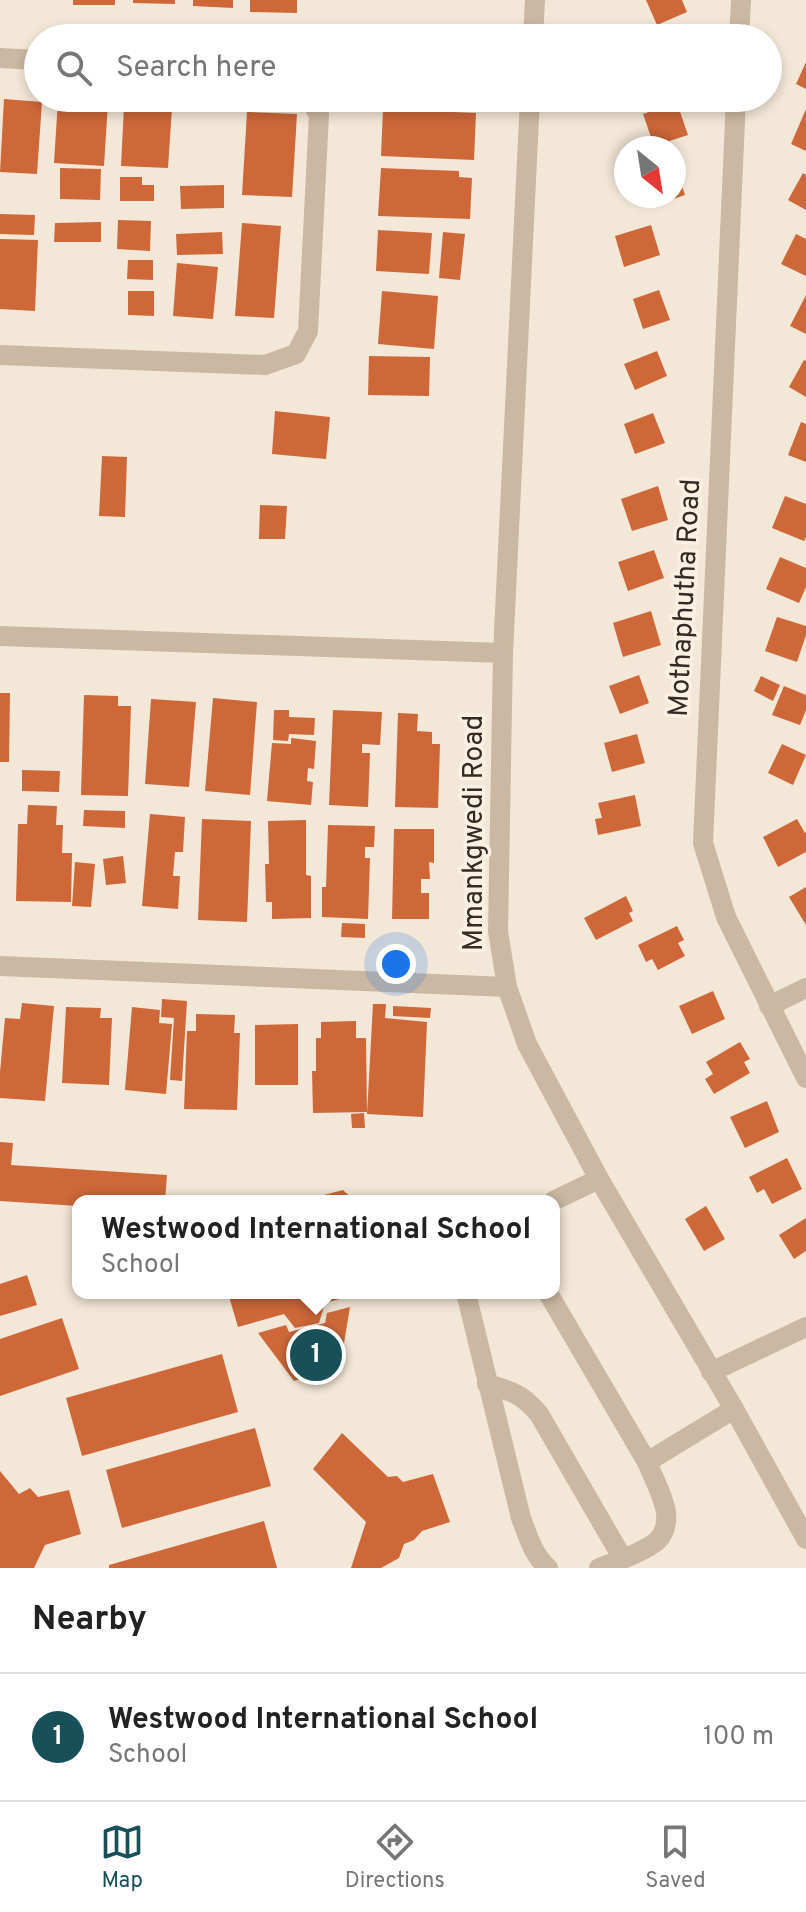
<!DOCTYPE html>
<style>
body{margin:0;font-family:Overpass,sans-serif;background:#f2f2f2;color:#222}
.compass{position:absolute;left:614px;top:136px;width:72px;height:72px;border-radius:50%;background:#fff;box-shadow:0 4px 12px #0003;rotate:150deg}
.you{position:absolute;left:396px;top:964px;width:28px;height:28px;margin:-20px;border:6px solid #fff;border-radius:50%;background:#1a73e8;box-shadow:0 0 0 12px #1a73e833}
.badge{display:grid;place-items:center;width:52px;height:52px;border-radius:50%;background:#185059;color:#fff;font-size:26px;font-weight:700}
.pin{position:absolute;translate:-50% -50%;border:4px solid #fff;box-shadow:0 2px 8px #0006}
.popup{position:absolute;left:72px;top:1195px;width:488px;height:104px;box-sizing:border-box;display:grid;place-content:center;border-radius:16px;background:#fff;filter:drop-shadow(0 2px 6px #0005);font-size:26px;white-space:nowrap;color:#767676}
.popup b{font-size:30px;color:#222}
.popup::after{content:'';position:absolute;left:50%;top:100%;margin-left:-16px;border:16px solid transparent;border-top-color:#fff}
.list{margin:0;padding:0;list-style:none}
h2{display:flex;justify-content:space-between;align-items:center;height:104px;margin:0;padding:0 32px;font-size:34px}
h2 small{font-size:26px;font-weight:400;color:#767676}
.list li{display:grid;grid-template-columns:52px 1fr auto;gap:24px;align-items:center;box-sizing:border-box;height:128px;padding:0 32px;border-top:2px solid #e0e0e0}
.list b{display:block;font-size:30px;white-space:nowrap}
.list p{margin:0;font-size:26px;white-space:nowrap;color:#767676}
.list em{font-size:26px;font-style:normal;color:#767676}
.icon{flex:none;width:44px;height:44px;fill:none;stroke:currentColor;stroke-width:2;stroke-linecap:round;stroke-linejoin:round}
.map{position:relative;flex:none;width:806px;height:1568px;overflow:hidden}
.search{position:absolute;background:#fff;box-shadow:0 4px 12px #0003;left:24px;right:24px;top:24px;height:88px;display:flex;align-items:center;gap:20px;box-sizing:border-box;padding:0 28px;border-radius:44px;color:#767676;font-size:30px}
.sheet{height:232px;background:#fff}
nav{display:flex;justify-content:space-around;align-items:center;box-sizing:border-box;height:112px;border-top:2px solid #e0e0e0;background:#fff;font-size:22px;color:#767676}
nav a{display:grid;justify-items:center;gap:4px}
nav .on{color:#185059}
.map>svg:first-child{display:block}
.building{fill:#ce6839}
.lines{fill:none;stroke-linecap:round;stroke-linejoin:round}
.minor{stroke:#cbb8a2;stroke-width:20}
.labels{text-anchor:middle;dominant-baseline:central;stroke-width:7;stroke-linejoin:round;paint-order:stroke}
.street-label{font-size:28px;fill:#352b25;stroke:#faf1e3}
</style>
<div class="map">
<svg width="806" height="1568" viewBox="0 0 806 1568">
<rect width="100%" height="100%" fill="#f3e7d7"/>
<g class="building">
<rect x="73" y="0" width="42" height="5"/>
<path d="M133,0H175V4L133,3Z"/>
<path d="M193,0H233V8L193,6Z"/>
<path d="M250,0H297V13L250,12Z"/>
<path d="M646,0H682L687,12L657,25Z"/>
<path d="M806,62V89L796,84Z"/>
<path d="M4,99L42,102L37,174L0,172Z"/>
<path d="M58,100L108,103L104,166L54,163Z"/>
<path d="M677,103L688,135L654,146L643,114Z"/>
<path d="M124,106L172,108L168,168L121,166Z"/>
<path d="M383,109L476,113L474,160L381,156Z"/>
<path d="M806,109V151L791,144Z"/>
<path d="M247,112L297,114L292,197L242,195Z"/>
<path d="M675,164L685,195L650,207L646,196H674Z"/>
<path d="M60,168L101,169L100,200L60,199Z"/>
<path d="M381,168L459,171V177L472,178L470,219L378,216Z"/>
<path d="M803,173L806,175V210L788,200Z"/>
<path d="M120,177H142V185H154V201H120Z"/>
<path d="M224,185V208L181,209L180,186Z"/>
<path d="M0,214L35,215L34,235L0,234Z"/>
<path d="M118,220L151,221L150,251L117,249Z"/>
<path d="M101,222V242H54L55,223Z"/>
<path d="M242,223L281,226L274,318L235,316Z"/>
<path d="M651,225L660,255L624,267L615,236Z"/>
<path d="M378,230L432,233L429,274L376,271Z"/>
<path d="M222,232L223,254L177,255L176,234Z"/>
<path d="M443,232L465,234L460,280L439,278Z"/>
<path d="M796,234L806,239V276L781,264Z"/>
<path d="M0,239L38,240L35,311L0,309Z"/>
<path d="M128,260H153V280L127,279Z"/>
<path d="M177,263L218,267L213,319L173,316Z"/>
<path d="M659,290L670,320L643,329L633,299Z"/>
<path d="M128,291H154V316L128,315Z"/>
<path d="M382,291L438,296L434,349L378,344Z"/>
<path d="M806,295V334L790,326Z"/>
<path d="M657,351L667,376L635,390L624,364Z"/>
<path d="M369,356L430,357L429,396L368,395Z"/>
<path d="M804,360L806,361V397L789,387Z"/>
<path d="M275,411L330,417L326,459L272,454Z"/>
<path d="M653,413L665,443L635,454L624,424Z"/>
<path d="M801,422L806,424V462L788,455Z"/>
<path d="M102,456L127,457L125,517L99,516Z"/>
<path d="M658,486L668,520L632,531L621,499Z"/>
<path d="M785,496L806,504V537L804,541L772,528Z"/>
<path d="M260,505L287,506L285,539H259Z"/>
<path d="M654,550L664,578L628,591L618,562Z"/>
<path d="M780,557L806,568V587L799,603L766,589Z"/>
<path d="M651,611L661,645L623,657L613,623Z"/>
<path d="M777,617L806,626V635L797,662L765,651Z"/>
<path d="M639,675L649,703L620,714L609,686Z"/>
<path d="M761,676L780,685L773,701L754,691Z"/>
<path d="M784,686L806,695V710L800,725L772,715Z"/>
<path d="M0,693H10L9,762H0Z"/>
<path d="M84,695L118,696V706H131L128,796L81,795Z"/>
<path d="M213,698L257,702L250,795L205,791Z"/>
<path d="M151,699L196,702L189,787L145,784Z"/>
<path d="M274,710H289V717L315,718L314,735L289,734L288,741L273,740Z"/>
<path d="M333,710L382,712L380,745L362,744V753H370L368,807L329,805Z"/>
<path d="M398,713L418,714L417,731L432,732V744H440L438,808L395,807Z"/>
<path d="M637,734L645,763L612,772L604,743Z"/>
<path d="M291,738L316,741L314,769L308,768L307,781L313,782L311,805L267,801L272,743L291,744Z"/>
<path d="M782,744L806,755L793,785L768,773Z"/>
<path d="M22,770L60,771L59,792L22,791Z"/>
<path d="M635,795L641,826L598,835L595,819L602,818L598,803Z"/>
<path d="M28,805L57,806L56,825H63L62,853H72L71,902L16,901L18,824H27Z"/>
<path d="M84,810L125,811V828L83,826Z"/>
<path d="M150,814L185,817L183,852H175L173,876H180L178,909L142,906Z"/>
<path d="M202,819L251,821L247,922L198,920Z"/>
<path d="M797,819L805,833L806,832V852L778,867L763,837Z"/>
<path d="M306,820V875L311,876V918L272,919V902H266L265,864H269L268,821Z"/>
<path d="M328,825L375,826L374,847H365V858H370L368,919L322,917V887H326Z"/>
<path d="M394,829H434V863L429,862L430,879H421V893H429V919H392Z"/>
<path d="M123,856L126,883L106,885L103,859Z"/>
<path d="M75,862L95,864L91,907L72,906Z"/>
<path d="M806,887V925L789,897Z"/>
<path d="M626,896L633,911L629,913L633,921L596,940L584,918Z"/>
<path d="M342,923L365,924V938L341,937Z"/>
<path d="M677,926L684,940L678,943L685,956L658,970L652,959L646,962L638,945Z"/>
<path d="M713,991L725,1019L692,1034L679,1006Z"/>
<path d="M162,999L187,1001L182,1081L170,1080L174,1018L161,1017Z"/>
<path d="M22,1003L54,1006L45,1101L0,1098V1072L5,1018L20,1019Z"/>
<path d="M373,1004H386L385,1018L427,1022L423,1117L367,1114Z"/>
<path d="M393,1006L431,1008L430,1018L393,1016Z"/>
<path d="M66,1007L101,1008L100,1018H112L109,1085L62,1083Z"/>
<path d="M132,1007L160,1010L159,1023L172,1024L166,1094L125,1090Z"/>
<path d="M196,1014L235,1015L234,1033H240L237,1110L184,1109L187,1031H196Z"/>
<path d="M356,1021V1038H366L367,1112L313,1113L312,1071H316V1038H321V1022Z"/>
<path d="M298,1024V1085H255V1025Z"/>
<path d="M740,1042L750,1059L744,1062L750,1073L714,1094L705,1079L713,1074L706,1062Z"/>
<path d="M767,1101L779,1132L745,1148L730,1117Z"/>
<path d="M364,1113L365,1128H352L351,1114Z"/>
<path d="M0,1142L13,1143L11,1165L167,1175L165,1201H78V1206L0,1201Z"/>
<path d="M787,1158L802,1189L772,1204L764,1189L757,1193L749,1177Z"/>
<path d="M343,1190L355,1201H305V1200Z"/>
<path d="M706,1206L725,1239L704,1251L685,1219Z"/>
<path d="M806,1218V1251L794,1259L779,1235Z"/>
<path d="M27,1275L37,1305L0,1316V1284Z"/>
<path d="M228,1293H358V1294L325,1303L319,1323L295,1328L284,1314L238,1327Z"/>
<path d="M350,1307L340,1367L294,1381L258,1333L286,1325L289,1332L325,1323L327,1313Z"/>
<path d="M62,1318L79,1369L0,1396V1339Z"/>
<path d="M222,1354L238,1412L82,1456L66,1398Z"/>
<path d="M255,1428L271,1486L122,1528L106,1470Z"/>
<path d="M342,1433L388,1477L397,1476L403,1482L433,1474L450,1522L422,1531L414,1540L404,1544L399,1558L381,1568H351L366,1522L313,1469Z"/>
<path d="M0,1471L19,1494L30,1488L38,1497L69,1490L81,1534L45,1545L34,1568H0Z"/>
<path d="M264,1521L277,1568H109V1565Z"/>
</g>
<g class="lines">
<g class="minor">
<path d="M533,38L535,0"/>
<path d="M739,38L741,0"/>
<path d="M0,58L38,60"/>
<path d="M530,98L503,653L498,931L507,987L527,1044L599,1179L734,1409L806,1539"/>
<path d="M736,98L703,843L726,917L806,1078"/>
<path d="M0,355L265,365L296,354L308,331L319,115L309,98"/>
<path d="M0,636L503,653"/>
<path d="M0,966L507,987"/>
<path d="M769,1006L806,988"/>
<path d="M553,1201L599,1179"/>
<path d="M466,1293L521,1518C528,1536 533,1555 548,1568"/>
<path d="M548,1293L647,1462"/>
<path d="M711,1372L806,1327"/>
<path d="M487,1384C512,1391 522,1394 539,1414L623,1559"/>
<path d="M599,1568C615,1562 645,1552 658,1540C667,1531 668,1515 664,1504C660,1489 652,1475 647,1462L734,1409"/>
</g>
</g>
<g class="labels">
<g class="street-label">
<text transform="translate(686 598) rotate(-87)">Mothaphutha Road</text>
<text transform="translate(475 833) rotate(-90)">Mmankgwedi Road</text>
</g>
</g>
</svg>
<svg class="compass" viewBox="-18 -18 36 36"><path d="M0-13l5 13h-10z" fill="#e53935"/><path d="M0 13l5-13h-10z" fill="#767676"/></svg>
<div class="you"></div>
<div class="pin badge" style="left:316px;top:1355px">1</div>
<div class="popup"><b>Westwood International School</b>School</div>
<div class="search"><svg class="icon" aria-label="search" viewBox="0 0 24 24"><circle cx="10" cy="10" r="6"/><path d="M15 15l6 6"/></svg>Search here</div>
</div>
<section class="sheet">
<h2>Nearby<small></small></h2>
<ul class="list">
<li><span class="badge">1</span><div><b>Westwood International School</b><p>School</p></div><em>100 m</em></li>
</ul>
</section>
<nav>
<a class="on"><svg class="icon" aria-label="map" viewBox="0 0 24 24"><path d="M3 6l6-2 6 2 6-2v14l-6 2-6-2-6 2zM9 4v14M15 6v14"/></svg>Map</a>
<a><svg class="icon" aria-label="directions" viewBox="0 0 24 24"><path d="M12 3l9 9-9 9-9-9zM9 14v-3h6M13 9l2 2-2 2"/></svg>Directions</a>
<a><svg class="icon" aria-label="saved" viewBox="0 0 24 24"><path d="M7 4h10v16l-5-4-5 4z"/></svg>Saved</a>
</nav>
